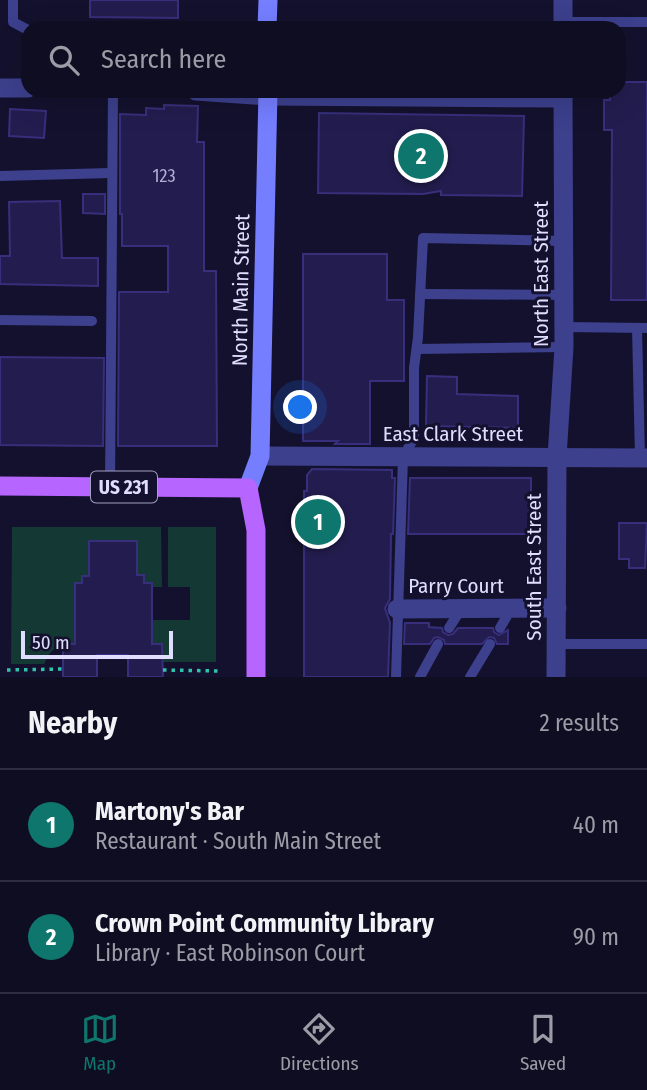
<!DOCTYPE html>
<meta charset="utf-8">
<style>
body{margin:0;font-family:"Fira Sans Condensed",sans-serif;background:#18162a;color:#f1f3f6}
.scale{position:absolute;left:21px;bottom:18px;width:152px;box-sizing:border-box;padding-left:7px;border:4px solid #dfdeff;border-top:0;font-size:19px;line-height:24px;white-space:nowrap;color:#dfdeff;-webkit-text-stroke:5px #14112e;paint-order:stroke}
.you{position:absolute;left:301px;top:408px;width:24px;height:24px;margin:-18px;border:5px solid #fff;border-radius:50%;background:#1a73e8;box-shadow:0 0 0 10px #1a73e833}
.badge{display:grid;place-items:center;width:46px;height:46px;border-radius:50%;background:#0f766e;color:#fff;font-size:23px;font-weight:700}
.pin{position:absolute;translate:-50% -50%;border:4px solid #fff;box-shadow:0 2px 7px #0006}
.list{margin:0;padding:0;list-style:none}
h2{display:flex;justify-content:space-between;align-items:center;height:91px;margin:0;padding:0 28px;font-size:30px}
h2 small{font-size:23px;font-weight:400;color:#9b9ca5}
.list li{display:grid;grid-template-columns:46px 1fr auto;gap:21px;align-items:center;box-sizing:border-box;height:112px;padding:0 28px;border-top:2px solid #2f2d40}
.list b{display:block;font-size:26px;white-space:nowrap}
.list p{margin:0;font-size:23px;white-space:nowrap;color:#9b9ca5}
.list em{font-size:23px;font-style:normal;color:#9b9ca5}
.icon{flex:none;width:38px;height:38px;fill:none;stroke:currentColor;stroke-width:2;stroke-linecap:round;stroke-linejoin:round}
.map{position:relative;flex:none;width:647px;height:677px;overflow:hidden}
.search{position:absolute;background:#0f0d22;box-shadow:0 7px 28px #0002;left:21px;right:21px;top:21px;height:77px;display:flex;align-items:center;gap:18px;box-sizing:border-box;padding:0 24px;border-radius:21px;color:#9b9ca5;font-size:26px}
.sheet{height:315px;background:#0f0d22}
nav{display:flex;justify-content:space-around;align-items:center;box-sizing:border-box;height:98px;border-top:2px solid #2f2d40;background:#0f0d22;font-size:19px;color:#9b9ca5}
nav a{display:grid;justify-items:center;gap:4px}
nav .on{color:#0f766e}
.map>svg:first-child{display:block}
.green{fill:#143833}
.building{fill:#231d4f;stroke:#372f7b;stroke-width:2}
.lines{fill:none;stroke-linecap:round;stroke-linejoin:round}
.path{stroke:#2fc2ac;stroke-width:3.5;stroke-dasharray:3.5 5;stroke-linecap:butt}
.service{stroke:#3c408d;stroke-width:10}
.minor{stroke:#3c408d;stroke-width:19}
.secondary{stroke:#757eff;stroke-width:19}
.primary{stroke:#b765ff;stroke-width:19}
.labels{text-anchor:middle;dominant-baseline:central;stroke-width:6;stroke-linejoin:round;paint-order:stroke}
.number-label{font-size:18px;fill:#b0aed3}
.shield{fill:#14112e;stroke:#a2a0c0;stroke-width:2}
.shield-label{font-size:19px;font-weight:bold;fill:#dfdeff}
.street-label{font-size:21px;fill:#dfdeff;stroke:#14112e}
</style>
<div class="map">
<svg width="647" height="677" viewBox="0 0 647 677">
<rect width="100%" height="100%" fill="#14112e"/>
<g class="green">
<path d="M12,527H161L162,587H152V583H144L137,575V541H89V576H82V583L75,584V623L82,644L58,645L49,654L44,664H11Z"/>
<path d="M168,527H216V662H162V644H144V625H152V620H190V587H168Z"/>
</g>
<g class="building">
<path d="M90,0H178V18L90,17Z"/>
<path d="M619,82H647V300H611L612,130H604V100H610V91H619Z"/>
<path d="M164,105L198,106L197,142H204V271H216L217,446H118L119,292H168V246H122V214H120V114L146,115V108L164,109Z"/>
<path d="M10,109L46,111L44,138L9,136Z"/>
<path d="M319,113L524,116L522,196L441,195V191L423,194L318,193Z"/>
<path d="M83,194H105V214L83,213Z"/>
<path d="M60,201L62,258H98V286L0,284V256H10L9,202Z"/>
<path d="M303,254H387V300H404V381H370V444H335L338,441H303Z"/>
<path d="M0,357L104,358L103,446L0,445Z"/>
<path d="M427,376L457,377V394L518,396V428L426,426Z"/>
<path d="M312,469L392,470V478H395L393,534H391L390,599L385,608L390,623L388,677H304V491H307V475Z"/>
<path d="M410,478H531V534H408Z"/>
<path d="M619,523H647L645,568H629V559H619Z"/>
<path d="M89,541H137V575H144V583H152V644H162L163,677H128V655H97V677H63V644H75V583H82V576H89Z"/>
<path d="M405,623H429V627L442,628L443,632L448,635L453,634L458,628H493L494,632L499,635L508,630V644H497L494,638L489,637L482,644H445L444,640L438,637L434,638L430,644H404Z"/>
</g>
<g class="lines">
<g class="path">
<path d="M7,670L63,669"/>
<path d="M163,670L219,671"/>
</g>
<g class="service">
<path d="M13,0V22L28,30"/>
<path d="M563,22H647"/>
<path d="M0,176L110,173"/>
<path d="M420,294L564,295"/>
<path d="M0,320L92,321"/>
<path d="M564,327L647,328"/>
<path d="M637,328L640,458"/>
<path d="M417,349L564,347"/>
<path d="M110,487L113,91"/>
<path d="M449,628L461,609"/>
<path d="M500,628L511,609"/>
<path d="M556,644H647"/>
<path d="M396,677L403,457L414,438V368L418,337L423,238L564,241"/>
<path d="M420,677L438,644"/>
<path d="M470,677L490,644"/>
</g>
<g class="minor">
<path d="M563,0V28"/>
<path d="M0,88H28"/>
<path d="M196,91L269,96L563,98"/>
<path d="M260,456L647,458"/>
<path d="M397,609L557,608"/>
<path d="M556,677L557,457L564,347L563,91"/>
</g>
<g class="secondary">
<path d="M267,28L268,0"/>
<path d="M248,488L260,456L268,91"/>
</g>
<path class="primary" d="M0,486L248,488L256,530V677"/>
</g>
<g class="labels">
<g class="number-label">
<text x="164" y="176">123</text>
</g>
<rect class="shield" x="91" y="471.5" width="66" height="31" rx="5"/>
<g class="shield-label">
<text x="124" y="487">US 231</text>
</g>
<g class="street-label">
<text transform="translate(541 274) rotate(-90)">North East Street</text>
<text transform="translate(241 290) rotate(-89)">North Main Street</text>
<text x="453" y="434">East Clark Street</text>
<text transform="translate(534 567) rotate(-90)">South East Street</text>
<text x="456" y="586">Parry Court</text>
</g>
</g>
</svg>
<div class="scale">50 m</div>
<div class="you"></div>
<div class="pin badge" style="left:318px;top:522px">1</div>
<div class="pin badge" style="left:421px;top:156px">2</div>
<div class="search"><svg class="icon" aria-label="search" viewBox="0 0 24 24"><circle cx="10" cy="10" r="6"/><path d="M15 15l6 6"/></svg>Search here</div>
</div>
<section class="sheet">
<h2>Nearby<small>2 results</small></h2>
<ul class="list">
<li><span class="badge">1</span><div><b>Martony's Bar</b><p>Restaurant · South Main Street</p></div><em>40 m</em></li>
<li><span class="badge">2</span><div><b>Crown Point Community Library</b><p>Library · East Robinson Court</p></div><em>90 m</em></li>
</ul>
</section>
<nav>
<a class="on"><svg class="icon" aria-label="map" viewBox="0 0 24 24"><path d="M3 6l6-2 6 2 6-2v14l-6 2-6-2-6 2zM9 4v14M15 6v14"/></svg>Map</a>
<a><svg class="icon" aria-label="directions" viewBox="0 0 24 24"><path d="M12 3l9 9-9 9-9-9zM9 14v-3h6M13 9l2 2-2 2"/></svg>Directions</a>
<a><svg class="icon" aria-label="saved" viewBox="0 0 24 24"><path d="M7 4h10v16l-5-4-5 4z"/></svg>Saved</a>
</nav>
